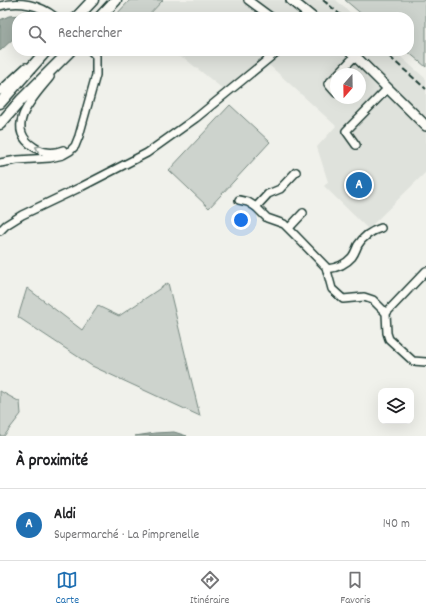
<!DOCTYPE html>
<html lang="fr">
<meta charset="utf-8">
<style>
body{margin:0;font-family:Dekko,sans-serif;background:#f6f6f6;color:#202124}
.controls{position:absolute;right:12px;bottom:12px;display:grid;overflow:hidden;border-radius:8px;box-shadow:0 4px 16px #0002}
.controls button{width:36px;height:36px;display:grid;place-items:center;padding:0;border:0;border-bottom:1px solid #e0e0e0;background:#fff;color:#202124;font:20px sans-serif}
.compass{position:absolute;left:330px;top:68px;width:36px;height:36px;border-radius:50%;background:#fff;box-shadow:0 4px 16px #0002;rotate:200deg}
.you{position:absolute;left:241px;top:220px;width:14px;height:14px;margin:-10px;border:3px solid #fff;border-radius:50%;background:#1a73e8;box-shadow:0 0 0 6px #1a73e833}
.badge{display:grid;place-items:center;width:26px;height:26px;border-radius:50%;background:#1f6fb2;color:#fff;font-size:13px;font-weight:700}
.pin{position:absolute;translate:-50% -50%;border:2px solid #fff;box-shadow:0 1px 4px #0006}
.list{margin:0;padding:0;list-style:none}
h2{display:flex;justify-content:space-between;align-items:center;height:52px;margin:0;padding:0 16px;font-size:17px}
h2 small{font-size:13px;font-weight:400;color:#757577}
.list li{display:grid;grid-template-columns:26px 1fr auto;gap:12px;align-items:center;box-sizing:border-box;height:72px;padding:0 16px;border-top:1px solid #e0e0e0}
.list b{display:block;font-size:15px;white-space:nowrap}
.list p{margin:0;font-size:13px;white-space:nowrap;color:#757577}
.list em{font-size:13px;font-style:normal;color:#757577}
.icon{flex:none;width:22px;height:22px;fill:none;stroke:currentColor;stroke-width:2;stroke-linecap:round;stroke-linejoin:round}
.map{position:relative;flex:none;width:426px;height:436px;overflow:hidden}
.search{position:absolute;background:#fff;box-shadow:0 4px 16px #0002;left:12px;right:12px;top:12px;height:44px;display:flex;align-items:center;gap:10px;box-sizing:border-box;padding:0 14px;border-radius:16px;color:#757577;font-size:15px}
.sheet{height:124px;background:#fff}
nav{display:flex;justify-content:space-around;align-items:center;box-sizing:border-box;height:56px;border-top:1px solid #e0e0e0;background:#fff;font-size:11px;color:#757577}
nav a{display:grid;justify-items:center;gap:2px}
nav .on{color:#1f6fb2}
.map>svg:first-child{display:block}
.built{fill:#dfe2dc;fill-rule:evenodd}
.green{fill:#cdd3cd;stroke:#768880}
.water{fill:#9faca4;stroke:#6c8077}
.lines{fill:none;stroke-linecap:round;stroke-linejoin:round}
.minor-casing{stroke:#1f3d34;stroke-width:10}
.major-casing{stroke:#1f3d34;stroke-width:12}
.highway-casing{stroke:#1f3d34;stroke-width:13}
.minor{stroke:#fdfcf7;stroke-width:7}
.major{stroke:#fdfcf7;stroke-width:9}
.highway{stroke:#fdfcf7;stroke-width:10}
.rail{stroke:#1f3d34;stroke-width:2;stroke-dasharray:6 3;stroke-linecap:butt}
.oneway{stroke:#8e9c96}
</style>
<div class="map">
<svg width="426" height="436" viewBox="0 0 426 436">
<rect width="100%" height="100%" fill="#f0f1eb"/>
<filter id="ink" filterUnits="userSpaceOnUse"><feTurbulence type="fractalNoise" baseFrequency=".025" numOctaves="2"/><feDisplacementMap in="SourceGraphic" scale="8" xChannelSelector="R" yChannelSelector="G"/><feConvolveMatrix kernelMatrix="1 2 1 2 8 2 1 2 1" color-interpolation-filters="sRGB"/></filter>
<g filter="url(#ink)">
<g class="built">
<path d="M164,0H336L355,17H147Z"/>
<path d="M160,51H394L426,79V172L368,229L324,186L328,182L317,147L336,126L268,64L228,93L184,58ZM336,74H360V98H336Z"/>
</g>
<g class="green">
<path d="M130,0H163L147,17H114Z"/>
<path d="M345,0H426V67L407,51H409V17H365Z"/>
<path d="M230,105L270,142L209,208L169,170Z"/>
<path d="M168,283L200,416L92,366L18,317L27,288L82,330L98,306L119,316Z"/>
<path d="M0,391L20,402L21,414L4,436H0Z"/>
</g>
<g class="water">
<path d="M21,15L24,17H17V35L0,51V20L9,16Z"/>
<path d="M174,432L187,436H135L155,433Z"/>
</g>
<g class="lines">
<g class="minor-casing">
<g id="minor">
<path d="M248,0L271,17"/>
<path d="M0,6C19,0 40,5 55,17"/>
<path d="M338,74L355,56"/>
<path d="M336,76L328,84L336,93"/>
<path d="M50,77C36,95 2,127 34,147C42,153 54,154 63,150"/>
<path d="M0,91L26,67"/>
<path d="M356,145L346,131L388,88"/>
<path d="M0,163L17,160L50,158L63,155L70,151L75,146L79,136L96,75V56L91,51"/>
<path d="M239,200L248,202L256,207L267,218L284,224L296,236L326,267L332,289L343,299L364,297L373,300L386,313L387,333L389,339L413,361L426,362"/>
<path d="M256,207L268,194L280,189L296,172"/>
<path d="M289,228L303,213"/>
<path d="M0,231L6,225L22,215L81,187L147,153L196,118L278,51"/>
<path d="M327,269C336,268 346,264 352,257C355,253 356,249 358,245C363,237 371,231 381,228"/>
<path d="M386,313L426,271"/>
</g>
</g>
<g class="major-casing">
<g id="major">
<path d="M291,0L312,17"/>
<path d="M350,51L426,126"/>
</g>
</g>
<g class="highway-casing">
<g id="highway">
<path d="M77,17L93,0"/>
<path d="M100,17L116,0"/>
<path d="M0,103L46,51"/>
<path d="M0,124L21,100L70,51"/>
</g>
</g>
<use href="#minor" class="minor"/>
<use href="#major" class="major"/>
<use href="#highway" class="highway"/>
<g class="rail">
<path d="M323,0L343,17"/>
<path d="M383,51L426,89"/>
</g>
</g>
<defs><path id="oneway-chevron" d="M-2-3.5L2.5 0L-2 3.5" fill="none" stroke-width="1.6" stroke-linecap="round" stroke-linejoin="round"/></defs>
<use class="oneway" href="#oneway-chevron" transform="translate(38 148) rotate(-155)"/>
</g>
</svg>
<div class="controls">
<button><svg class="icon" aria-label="layers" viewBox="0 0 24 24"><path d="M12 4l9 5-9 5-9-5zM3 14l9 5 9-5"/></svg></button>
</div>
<svg class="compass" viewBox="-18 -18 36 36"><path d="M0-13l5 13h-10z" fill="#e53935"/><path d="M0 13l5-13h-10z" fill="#757577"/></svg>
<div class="you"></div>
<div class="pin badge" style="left:359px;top:185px">A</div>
<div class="search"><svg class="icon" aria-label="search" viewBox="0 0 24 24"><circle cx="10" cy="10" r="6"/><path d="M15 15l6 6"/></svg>Rechercher</div>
</div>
<section class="sheet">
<h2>À proximité<small></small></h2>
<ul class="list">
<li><span class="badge">A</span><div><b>Aldi</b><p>Supermarché · La Pimprenelle</p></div><em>140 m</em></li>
</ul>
</section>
<nav>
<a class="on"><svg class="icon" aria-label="map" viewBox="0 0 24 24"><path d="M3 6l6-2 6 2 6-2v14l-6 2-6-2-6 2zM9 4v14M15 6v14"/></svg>Carte</a>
<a><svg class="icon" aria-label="directions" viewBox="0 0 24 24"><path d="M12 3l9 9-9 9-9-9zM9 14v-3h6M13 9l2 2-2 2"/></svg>Itinéraire</a>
<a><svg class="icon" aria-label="saved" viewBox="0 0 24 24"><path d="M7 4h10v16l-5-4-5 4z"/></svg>Favoris</a>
</nav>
